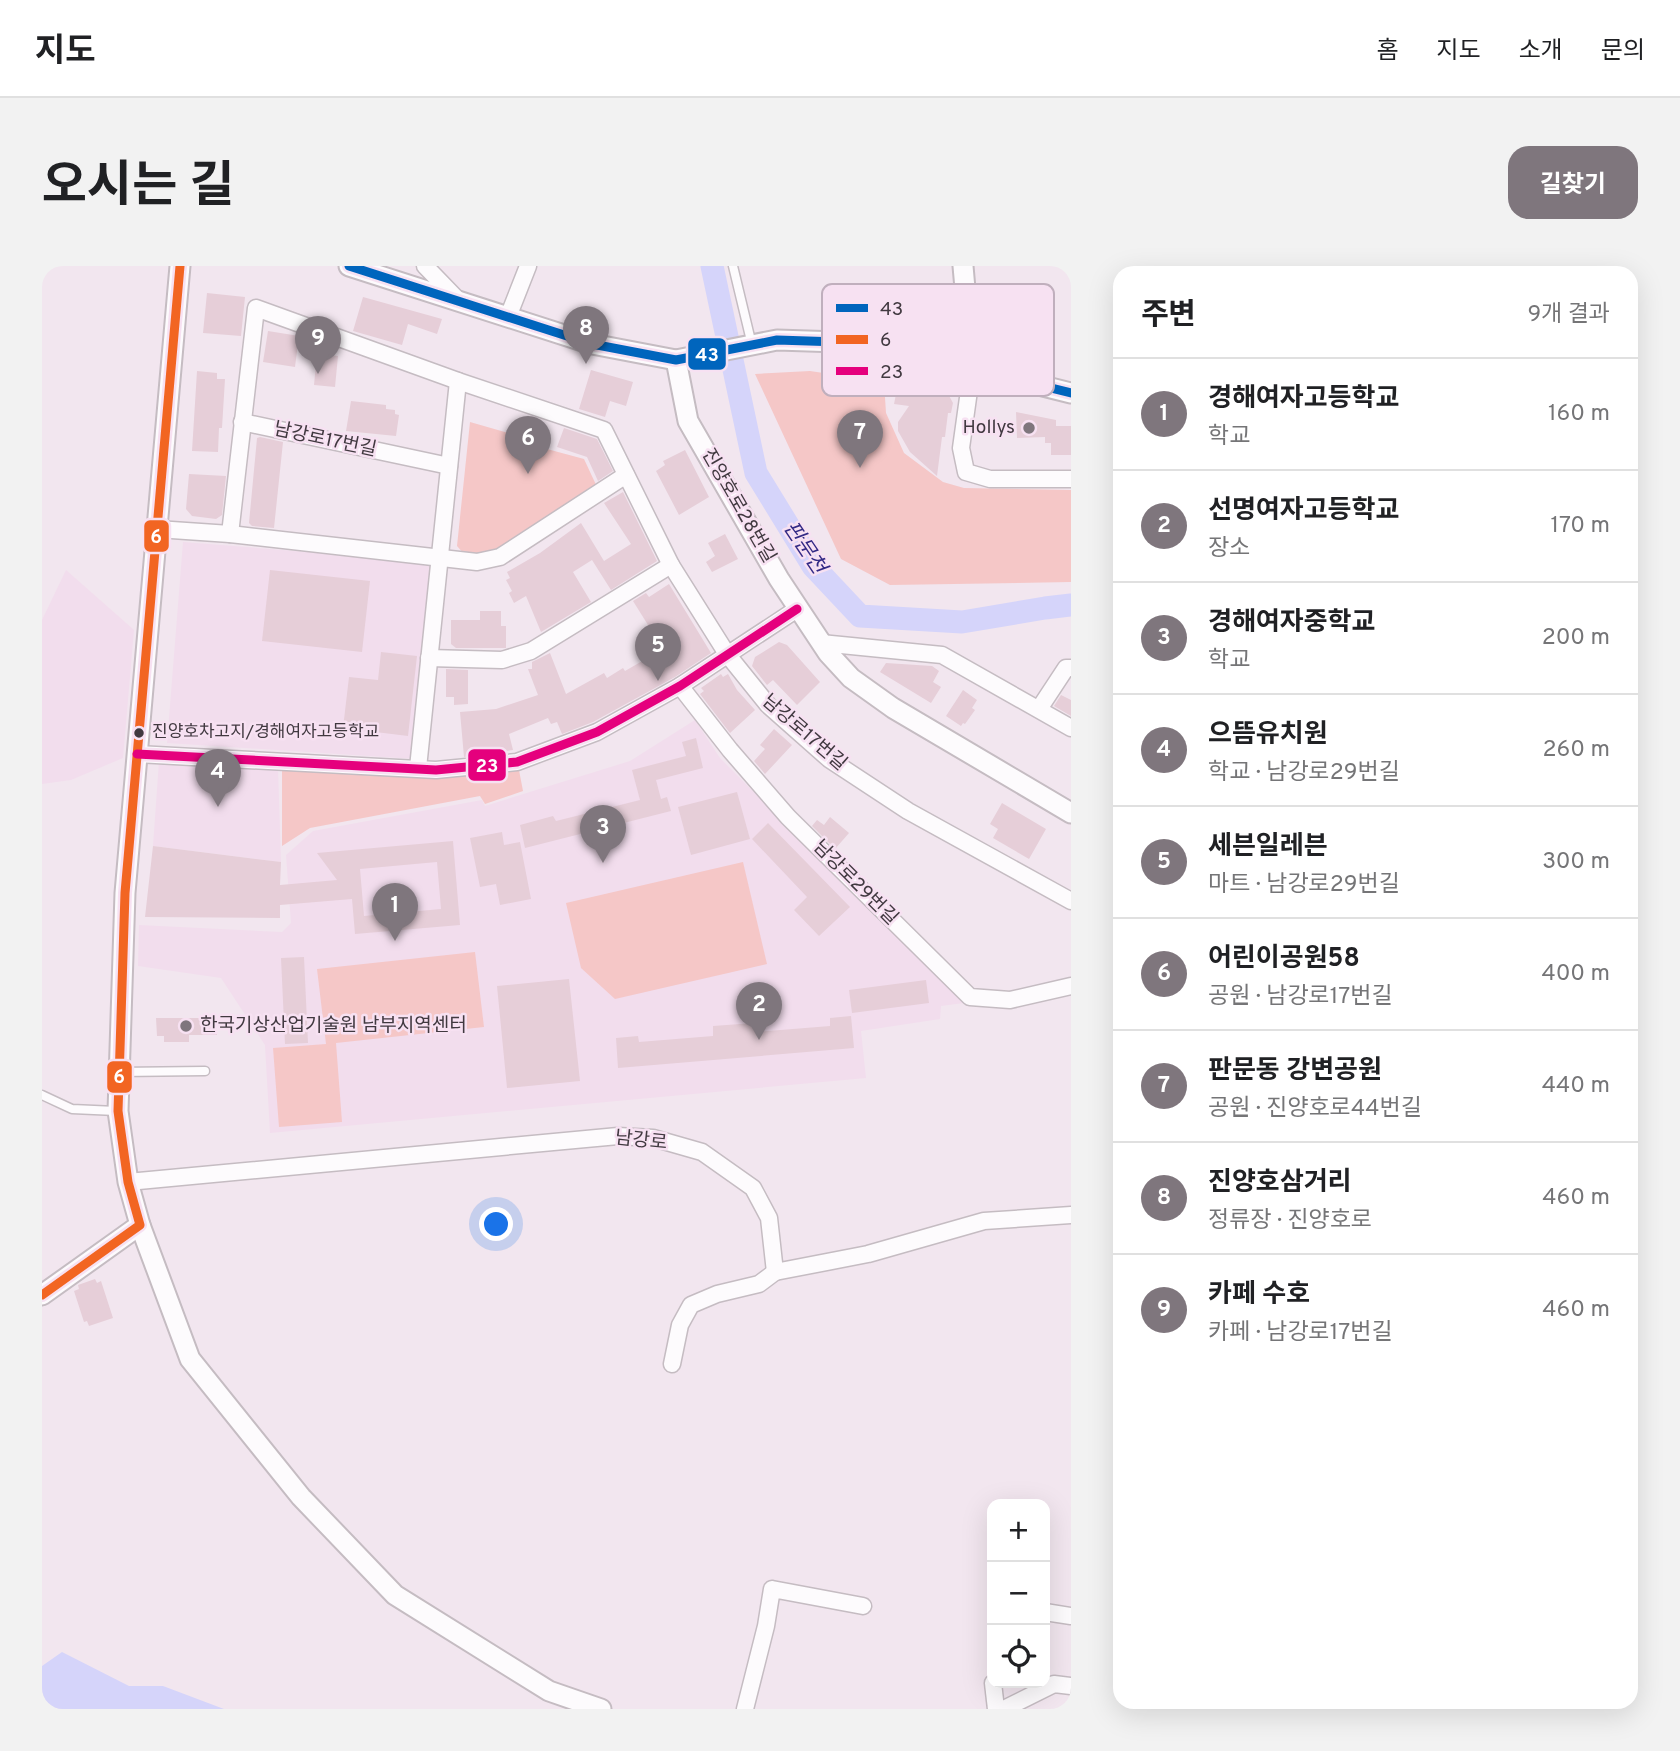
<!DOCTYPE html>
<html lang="ko">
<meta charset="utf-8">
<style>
body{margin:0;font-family:Overpass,"Noto Sans KR",sans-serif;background:#f2f2f2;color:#202124}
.controls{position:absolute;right:21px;bottom:21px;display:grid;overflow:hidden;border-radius:14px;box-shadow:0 7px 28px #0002}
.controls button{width:63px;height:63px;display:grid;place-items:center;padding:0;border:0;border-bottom:2px solid #e0e0e0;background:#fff;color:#202124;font:35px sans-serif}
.you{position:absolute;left:455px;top:959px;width:24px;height:24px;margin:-18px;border:5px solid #fff;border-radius:50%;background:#1a73e8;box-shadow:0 0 0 10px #1a73e833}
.badge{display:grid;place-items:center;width:46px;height:46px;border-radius:50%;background:#7f767d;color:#fff;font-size:23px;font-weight:700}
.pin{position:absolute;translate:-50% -58px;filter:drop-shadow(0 2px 4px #0008)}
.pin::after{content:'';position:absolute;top:37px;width:24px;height:21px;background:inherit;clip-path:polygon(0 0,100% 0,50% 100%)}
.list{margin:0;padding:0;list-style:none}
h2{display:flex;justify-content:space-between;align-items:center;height:91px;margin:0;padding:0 28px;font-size:30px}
h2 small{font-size:23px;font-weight:400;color:#757577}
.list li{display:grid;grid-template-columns:46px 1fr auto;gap:21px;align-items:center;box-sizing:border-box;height:112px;padding:0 28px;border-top:2px solid #e0e0e0}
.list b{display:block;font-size:26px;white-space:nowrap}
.list p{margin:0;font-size:23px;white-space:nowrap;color:#757577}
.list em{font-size:23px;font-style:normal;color:#757577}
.icon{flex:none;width:38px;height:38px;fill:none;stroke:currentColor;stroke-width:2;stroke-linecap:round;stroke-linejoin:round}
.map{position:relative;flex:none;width:1029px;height:1443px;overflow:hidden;border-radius:21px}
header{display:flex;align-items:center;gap:42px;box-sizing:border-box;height:98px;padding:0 35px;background:#fff;border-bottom:2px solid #e0e0e0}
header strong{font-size:33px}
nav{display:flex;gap:38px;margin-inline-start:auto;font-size:24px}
.intro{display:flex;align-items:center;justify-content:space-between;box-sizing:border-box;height:168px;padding:0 42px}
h1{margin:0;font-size:49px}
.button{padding:18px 32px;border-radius:21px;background:#7f767d;color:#fff;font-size:24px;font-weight:700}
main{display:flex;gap:42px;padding:0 42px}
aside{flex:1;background:#fff;border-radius:21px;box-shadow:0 7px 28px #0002}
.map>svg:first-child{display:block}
.built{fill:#f2dded}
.green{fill:#f5c7c7}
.water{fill:#d5d4fa}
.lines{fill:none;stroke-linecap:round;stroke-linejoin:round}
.river{stroke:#d5d4fa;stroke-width:23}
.building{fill:#e6ced8;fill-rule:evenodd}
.service-casing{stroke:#c5bcc2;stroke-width:11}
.minor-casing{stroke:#c5bcc2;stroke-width:19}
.tertiary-casing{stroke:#c5bcc2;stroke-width:23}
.service{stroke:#fdfbfd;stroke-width:8}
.minor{stroke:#fdfbfd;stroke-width:16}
.tertiary{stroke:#fdfbfd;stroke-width:19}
.bus-1-casing{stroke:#f7e1f2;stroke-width:14}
.bus-2-casing{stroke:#f7e1f2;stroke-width:14}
.bus-3-casing{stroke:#f7e1f2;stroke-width:14}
.bus-1{stroke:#0065bd;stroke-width:9}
.bus-2{stroke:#f26522;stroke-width:9}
.bus-3{stroke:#e5007d;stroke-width:9}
.poi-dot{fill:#7f767d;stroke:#f7e1f2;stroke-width:2.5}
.bus-dot{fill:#413940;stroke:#f7e1f2;stroke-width:2.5}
.labels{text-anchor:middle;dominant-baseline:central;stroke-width:5;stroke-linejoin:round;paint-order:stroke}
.bus-label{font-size:17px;fill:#413940;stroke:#f7e1f2;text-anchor:start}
.poi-label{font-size:19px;fill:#413940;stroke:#f7e1f2;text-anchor:end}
.street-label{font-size:19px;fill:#413940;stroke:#f7e1f2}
.water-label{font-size:21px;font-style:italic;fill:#332a85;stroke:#f7e1f2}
.key{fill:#f7e1f2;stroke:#c0afbd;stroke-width:2}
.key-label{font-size:19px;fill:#413940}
.line-badge{stroke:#f7e1f2;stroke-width:2.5}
.badge-label{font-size:19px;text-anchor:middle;font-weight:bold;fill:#fff}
</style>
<header>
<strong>지도</strong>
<nav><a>홈</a><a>지도</a><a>소개</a><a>문의</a></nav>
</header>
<div class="intro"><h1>오시는 길</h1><a class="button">길찾기</a></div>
<main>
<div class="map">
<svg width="1029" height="1443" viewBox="0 0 1029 1443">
<rect width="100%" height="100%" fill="#f2e6ef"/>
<g class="built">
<path d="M141,276L393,296L373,493L125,477Z"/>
<path d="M24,304L92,364L81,492L29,514L0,518V354Z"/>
<path d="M653,454L678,492L922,737L899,740L898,753L819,765L824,812L228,867L223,779L179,712L96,700L97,659L240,666L249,657L244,589L271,565L440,534L443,540L588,495Z"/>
<path d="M117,495L236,502L239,596L111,580Z"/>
</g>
<g class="green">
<path d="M768,105L842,116L844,147L862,187L901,216L922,222L1029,224V316L848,319L799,293L713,108Z"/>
<path d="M428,156L505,178V183L542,193L556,223L458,285L423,289L415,280Z"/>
<path d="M240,500L376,509L477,504L481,525L443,538L438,530L268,562L240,580Z"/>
<path d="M701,596L725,698L573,733L539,702L524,637Z"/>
<path d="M433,686L442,761L294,777L300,856L237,861L231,782L284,778L275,703Z"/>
</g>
<path class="water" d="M20,1386L87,1420H121L182,1443H0V1400Z"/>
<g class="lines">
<path class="river" d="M670,0L714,207L771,300L818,350L920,356L1003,342L1029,339"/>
</g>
<g class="building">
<path d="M165,27L203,31L199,70L161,67Z"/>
<path d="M321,31L400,53L395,68L366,58L360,79L311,65Z"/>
<path d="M226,65L257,70L253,101L221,96Z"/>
<path d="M275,88L296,90L293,121L272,119Z"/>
<path d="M549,104L591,116L584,140L568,135L563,151L537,143Z"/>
<path d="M155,105L175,107V113H183L180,162H177L176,186L150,185Z"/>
<path d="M856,118L905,126L911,137L909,147H906L903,171H900L895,210L868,186L856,165V156L867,140L852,138Z"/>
<path d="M309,135L344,139V143L353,144V148L357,149L354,170L304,165Z"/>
<path d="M974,146L1014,154V160H1029V189H1009V177H1003V171L975,172Z"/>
<path d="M522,162L555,173L571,205L556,215L545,191L515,181Z"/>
<path d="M218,171L241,176L232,262L210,260L207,257L215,172Z"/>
<path d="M643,184L667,231L637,249L614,205L623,199L621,195Z"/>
<path d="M147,208L184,210L180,249L174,253L150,250L144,243Z"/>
<path d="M581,226L615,295L569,324L550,294L531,306L549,336L499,366L484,330L472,337L467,327L470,325L464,314L468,312L465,306L498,287L539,257L562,295L589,278L562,237Z"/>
<path d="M683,268L696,293L670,306L664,296L673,290L666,277Z"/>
<path d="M228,304L328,315L320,386L220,375Z"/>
<path d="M627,318L669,387L633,411L551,456L520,468L515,456L509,458L506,452L467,468L471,484L422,491L418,446L454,443L496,429L486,403H490V396L508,387L524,428L562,407L565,412L581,402L583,405L621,383L591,335L604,327L607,331Z"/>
<path d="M438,345H459V360H464V382H414L409,378V354H438Z"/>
<path d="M737,376L745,379L778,416L755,439L731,414L725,419L710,400L713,391Z"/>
<path d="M339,386L375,390L366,470L301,462L307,411L336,414Z"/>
<path d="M844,397L890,400L897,405L891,416L899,421L889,437L838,406Z"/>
<path d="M404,403L426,404V438L412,439V431H404Z"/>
<path d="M679,408L681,411L686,408L695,424L713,444L688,467L658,428L662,425L659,422Z"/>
<path d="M921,424L935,434L930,442L933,444L923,458L921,457L919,460L904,450Z"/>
<path d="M1019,429L1029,434V450L1012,440Z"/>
<path d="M732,463L750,479L723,508L712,495L723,483L718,479Z"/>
<path d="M654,472L661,502L614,514L619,533L625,531L629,545L483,582L478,559L511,550L514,555L598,534L590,504L644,490L640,476Z"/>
<path d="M695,526L708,573L649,589L636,541Z"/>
<path d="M960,537L1004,563L987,593L951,572L956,563L948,558Z"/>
<path d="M788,551L807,567L793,583L770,560L775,554L782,559Z"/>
<path d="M726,557L808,641L777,670L752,644L765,631L710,573Z"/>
<path d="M460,566L462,579L478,576L489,633L458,639L454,618L438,621L428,572Z"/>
<path d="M411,575L418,659L313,668L310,633L238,639V652L103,651L111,580L239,596L238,619L295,614L275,587ZM395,596L399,643L322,650L318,603Z"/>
<path d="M262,691L266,777L243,778L239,692Z"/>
<path d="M527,713L538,815L465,822L455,720Z"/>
<path d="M884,714L887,737L810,747L807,724Z"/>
<path d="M809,750L812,782L576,802L574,772L596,770L597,776L671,770V760L712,757L713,766L788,760V752Z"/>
<path d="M114,752H175V769H147V776H122V770H115Z"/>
<path d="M53,1013L55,1017L59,1015L71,1052L47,1060L45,1055L42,1056L32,1025L37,1023L36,1019Z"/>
</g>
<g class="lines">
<g class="service-casing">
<g id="service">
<path d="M691,0L710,79"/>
<path d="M77,806L163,805"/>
<path d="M0,829L30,843L74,845"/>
</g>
</g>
<g class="minor-casing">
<g id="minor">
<path d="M383,0L417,35"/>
<path d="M466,51L486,0"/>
<path d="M930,103L919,182L924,206L948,213H1029"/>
<path d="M200,156L407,200"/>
<path d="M115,263L188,268L435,296L458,291L584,209"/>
<path d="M188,268L214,42L416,115L562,164L629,299L685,388L726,439L787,493L866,545L1029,635"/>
<path d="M779,377L900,389L1029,462"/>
<path d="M387,392L460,394L489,385L629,299"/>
<path d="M638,420L688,484L746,551L928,731L968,734L1029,720"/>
<path d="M997,443L1024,402H1029"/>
<path d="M95,488L394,504L475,496L555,466L638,420L755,343"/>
<path d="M376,502L416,115"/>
<path d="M86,916L576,870L611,872L660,886L711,922L727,952L733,1006L826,988L942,955L1029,949"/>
<path d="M630,1098L638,1059L649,1039L675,1028L717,1018L733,1006"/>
<path d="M1003,1346L1029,1350"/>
<path d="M951,1417L954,1443"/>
<path d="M703,1443L724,1360L730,1323L821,1340"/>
<path d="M962,1443L1012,1418L1029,1420"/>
</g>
</g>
<g class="tertiary-casing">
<g id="tertiary">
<path d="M307,0L550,78L634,94L735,74L828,77L1029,127"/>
<path d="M921,0L930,103"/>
<path d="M634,94L646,155L737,313L786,387L809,412L851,442L1029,547"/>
<path d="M98,959L148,1093L259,1231L353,1329L507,1425L559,1443"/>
<path d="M0,1029L98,959L86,916L76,845L83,627L138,0"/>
</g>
</g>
<use href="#service" class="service"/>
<use href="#minor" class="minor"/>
<use href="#tertiary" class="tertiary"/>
<g class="bus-1-casing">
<path id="bus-1" d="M307,0L550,78L634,94L735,74L828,77L1029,127"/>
</g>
<g class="bus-2-casing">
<path id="bus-2" d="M0,1029L98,959L86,916L76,845L83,627L138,0"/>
</g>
<g class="bus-3-casing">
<path id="bus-3" d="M95,488L394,504L475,496L555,466L638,420L755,343"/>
</g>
<use href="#bus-1" class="bus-1"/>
<use href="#bus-2" class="bus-2"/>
<use href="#bus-3" class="bus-3"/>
</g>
<g class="poi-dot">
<circle cx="987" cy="162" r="7"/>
<circle cx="144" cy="760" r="7"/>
</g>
<circle class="bus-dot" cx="97" cy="467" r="6"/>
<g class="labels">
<g class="bus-label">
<text x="110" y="467">진양호차고지/경해여자고등학교</text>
</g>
<g class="poi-label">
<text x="973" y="162">Hollys</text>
<text x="158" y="760" text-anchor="start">한국기상산업기술원 남부지역센터</text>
</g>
<g class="street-label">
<text transform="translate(283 174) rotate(12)">남강로17번길</text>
<text transform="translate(696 240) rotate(60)">진양호로28번길</text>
<text transform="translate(762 467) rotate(41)">남강로17번길</text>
<text transform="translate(813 617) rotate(45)">남강로29번길</text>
<text transform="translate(599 875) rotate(6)">남강로</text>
</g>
<g class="water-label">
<text transform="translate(762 282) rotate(56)">판문천</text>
</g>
</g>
<rect x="780" y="18" width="232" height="112" rx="10" class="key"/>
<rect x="794" y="38" width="32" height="8" fill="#0065bd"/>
<rect x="794" y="69" width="32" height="9" fill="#f26522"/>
<rect x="794" y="101" width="32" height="8" fill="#e5007d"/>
<g class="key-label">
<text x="838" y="49">43</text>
<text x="838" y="80">6</text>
<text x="838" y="112">23</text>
</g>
<g class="line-badge">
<rect x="645" y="71" width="40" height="34" rx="7" fill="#0065bd"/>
<rect x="101" y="253" width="27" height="34" rx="7" fill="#f26522"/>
<rect x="425" y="482" width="40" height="34" rx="7" fill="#e5007d"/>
<rect x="64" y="794" width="27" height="34" rx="7" fill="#f26522"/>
</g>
<g class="badge-label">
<text x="665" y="95">43</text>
<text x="114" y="277">6</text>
<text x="445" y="506">23</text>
<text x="77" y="817">6</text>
</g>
</svg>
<div class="controls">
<button>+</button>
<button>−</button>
<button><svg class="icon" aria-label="locate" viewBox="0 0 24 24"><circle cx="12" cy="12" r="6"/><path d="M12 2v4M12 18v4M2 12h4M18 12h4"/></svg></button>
</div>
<div class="you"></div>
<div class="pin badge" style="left:353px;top:675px">1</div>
<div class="pin badge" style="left:717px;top:774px">2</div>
<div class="pin badge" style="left:561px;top:597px">3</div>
<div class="pin badge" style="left:176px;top:541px">4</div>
<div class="pin badge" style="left:616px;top:415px">5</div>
<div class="pin badge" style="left:486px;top:208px">6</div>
<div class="pin badge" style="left:818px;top:202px">7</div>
<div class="pin badge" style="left:544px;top:98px">8</div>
<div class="pin badge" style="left:276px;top:108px">9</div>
</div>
<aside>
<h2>주변<small>9개 결과</small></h2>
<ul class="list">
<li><span class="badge">1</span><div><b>경해여자고등학교</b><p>학교</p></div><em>160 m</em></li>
<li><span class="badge">2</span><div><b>선명여자고등학교</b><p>장소</p></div><em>170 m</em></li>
<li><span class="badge">3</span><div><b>경해여자중학교</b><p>학교</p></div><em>200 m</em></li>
<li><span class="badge">4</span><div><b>으뜸유치원</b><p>학교 · 남강로29번길</p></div><em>260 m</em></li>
<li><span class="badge">5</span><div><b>세븐일레븐</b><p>마트 · 남강로29번길</p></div><em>300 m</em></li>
<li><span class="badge">6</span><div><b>어린이공원58</b><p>공원 · 남강로17번길</p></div><em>400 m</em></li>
<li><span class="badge">7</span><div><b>판문동 강변공원</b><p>공원 · 진양호로44번길</p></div><em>440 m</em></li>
<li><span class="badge">8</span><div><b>진양호삼거리</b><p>정류장 · 진양호로</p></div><em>460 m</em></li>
<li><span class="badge">9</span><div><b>카페 수호</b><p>카페 · 남강로17번길</p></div><em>460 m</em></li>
</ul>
</aside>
</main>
